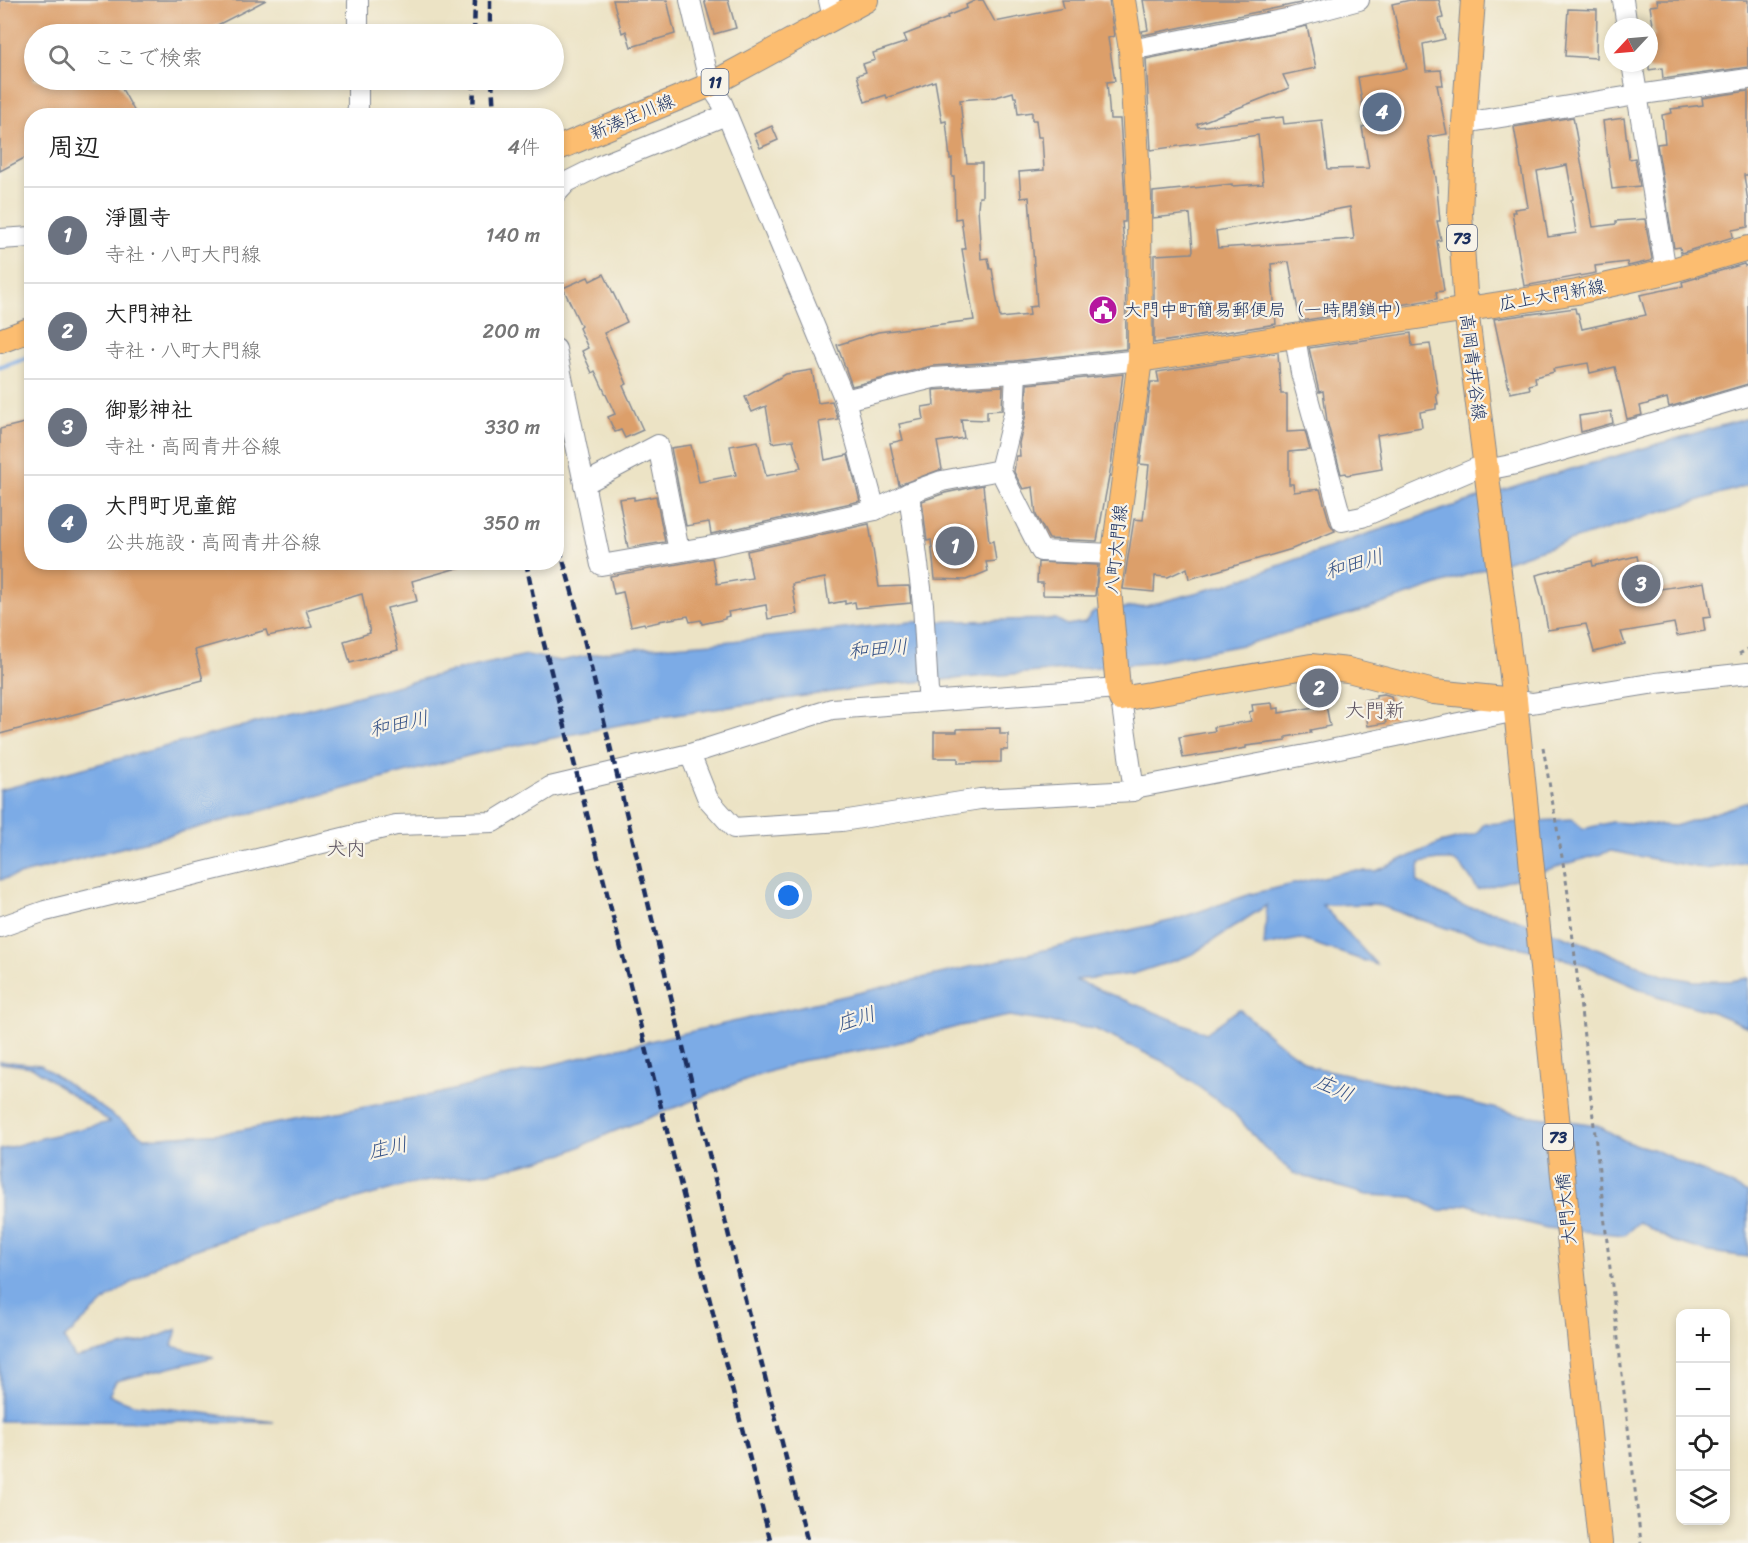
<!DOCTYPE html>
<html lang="ja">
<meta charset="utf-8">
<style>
body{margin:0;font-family:Sriracha,"Klee One",sans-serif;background:#f2f2f2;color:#222}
.controls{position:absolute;right:18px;bottom:18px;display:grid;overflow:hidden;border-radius:12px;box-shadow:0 3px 9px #0003}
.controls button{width:54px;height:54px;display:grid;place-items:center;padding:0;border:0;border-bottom:2px solid #e0e0e0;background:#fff;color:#222;font:30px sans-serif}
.compass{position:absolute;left:1604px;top:18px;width:54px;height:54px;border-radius:50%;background:#fff;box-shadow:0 3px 9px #0003;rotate:244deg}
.you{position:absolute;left:789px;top:896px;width:21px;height:21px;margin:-15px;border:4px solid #fff;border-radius:50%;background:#1a73e8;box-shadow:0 0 0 9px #1a73e833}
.badge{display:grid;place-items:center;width:39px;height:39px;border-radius:50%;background:#b5179e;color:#fff;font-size:20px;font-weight:700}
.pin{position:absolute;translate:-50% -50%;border:3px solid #fff;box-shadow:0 2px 6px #0006}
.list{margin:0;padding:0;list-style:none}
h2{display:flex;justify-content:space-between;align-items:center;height:78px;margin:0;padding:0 24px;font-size:26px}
h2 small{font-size:20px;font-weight:400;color:#767676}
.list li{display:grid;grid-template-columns:39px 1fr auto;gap:18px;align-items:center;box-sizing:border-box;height:96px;padding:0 24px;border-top:2px solid #e0e0e0}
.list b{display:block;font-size:22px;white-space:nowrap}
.list p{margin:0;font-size:20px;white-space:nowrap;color:#767676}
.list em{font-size:20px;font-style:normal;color:#767676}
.icon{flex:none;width:33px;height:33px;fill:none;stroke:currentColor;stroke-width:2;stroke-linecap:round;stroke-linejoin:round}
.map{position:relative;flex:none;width:1748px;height:1543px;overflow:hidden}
.search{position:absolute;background:#fff;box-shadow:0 3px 9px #0003;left:24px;top:24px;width:540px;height:66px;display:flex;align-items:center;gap:15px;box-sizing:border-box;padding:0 21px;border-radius:33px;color:#767676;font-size:22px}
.panel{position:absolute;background:#fff;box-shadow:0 3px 9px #0003;left:24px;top:108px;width:540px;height:462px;border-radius:24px}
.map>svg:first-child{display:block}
.water{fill:#7cabe6;stroke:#4c6da2;stroke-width:1.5}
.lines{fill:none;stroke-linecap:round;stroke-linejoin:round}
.stream{stroke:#7cabe6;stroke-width:5}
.building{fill:#dc9f6b;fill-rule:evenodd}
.minor-casing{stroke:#848992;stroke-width:22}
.major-casing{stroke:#848992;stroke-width:26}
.path{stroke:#848992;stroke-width:3;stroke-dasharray:4.5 4.5;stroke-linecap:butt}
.minor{stroke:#fff;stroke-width:20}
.major{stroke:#fcbd6f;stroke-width:24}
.rail{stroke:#1b2f5e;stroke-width:4.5;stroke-dasharray:9 4.5;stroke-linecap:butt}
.labels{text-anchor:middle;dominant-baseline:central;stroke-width:4.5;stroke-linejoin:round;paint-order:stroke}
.shield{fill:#f7f3e8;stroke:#5d6a87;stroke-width:1.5}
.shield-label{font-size:16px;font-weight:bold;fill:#1b2f5e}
.street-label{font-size:18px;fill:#1b2f5e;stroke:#f7f3e8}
.poi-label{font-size:18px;fill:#1b2f5e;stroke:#f7f3e8;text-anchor:start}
.water-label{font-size:20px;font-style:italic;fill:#385487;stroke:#f7f3e8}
.neighbourhood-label{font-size:20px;fill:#5f5663;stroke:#f7f3e8}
</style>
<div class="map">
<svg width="1748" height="1543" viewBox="0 0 1748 1543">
<rect width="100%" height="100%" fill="#f7f3e8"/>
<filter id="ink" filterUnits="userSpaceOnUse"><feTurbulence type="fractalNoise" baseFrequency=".0167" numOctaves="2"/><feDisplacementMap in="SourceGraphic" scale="12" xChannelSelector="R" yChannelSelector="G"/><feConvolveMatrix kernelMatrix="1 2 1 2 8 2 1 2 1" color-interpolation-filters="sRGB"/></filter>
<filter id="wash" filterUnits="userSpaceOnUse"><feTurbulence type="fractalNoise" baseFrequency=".008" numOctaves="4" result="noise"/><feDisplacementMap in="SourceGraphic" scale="24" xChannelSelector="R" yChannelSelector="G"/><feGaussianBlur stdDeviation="1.35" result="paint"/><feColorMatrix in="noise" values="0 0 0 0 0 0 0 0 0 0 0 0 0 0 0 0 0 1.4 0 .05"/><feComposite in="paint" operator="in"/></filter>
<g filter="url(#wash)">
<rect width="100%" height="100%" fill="#ece3c5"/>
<g class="water">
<path d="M1748,418V485L1534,552L1367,609L1247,644L1148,663L879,685L654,718L479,753L0,880V790L449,672L527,655L560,661L618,650L713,643L911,622L1056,619L1067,625L1085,622L1094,611L1146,606L1225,585L1367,534L1537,479Z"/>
<path d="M1748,802V862L1706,869L1611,851L1478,890C1457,859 1458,856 1420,863L1417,882L1462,906L1499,913L1594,947L1662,975L1694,981H1731L1748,978V1027L1715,1013L1654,995L1583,964L1446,928L1375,904L1322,905L1377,965L1300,939L1264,946L1267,905L1191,955L1133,974L1075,980L1206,1033L1239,1009L1275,1040L1312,1067L1404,1086L1517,1114L1597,1125L1627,1142L1655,1150L1748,1193V1257L1709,1252L1672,1241L1639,1222L1624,1235L1547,1228L1511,1219L1467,1204L1440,1211L1413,1197L1367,1195L1293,1173L1263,1146L1232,1111L1164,1062L1095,1029L1009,1016L960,1026L886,1046L800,1061L745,1080L610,1133L564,1154L497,1171L410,1184L283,1220L167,1259L107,1299L64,1339L75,1358L147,1341L177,1329L172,1346L214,1357L116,1381L109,1395L133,1404L274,1422L0,1421V1150L42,1138L110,1122L32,1067L0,1063V1061L41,1065L145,1138L225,1133L441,1093L598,1053L1174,920L1251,894L1349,871H1376L1440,843L1476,834L1484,824L1572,819L1583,829L1612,822L1675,826Z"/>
</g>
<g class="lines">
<path class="stream" d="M0,367L32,356"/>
</g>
<g id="blocks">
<g class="building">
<path d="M0,0H266L200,34H34V80H117L137,116H32V154L0,171Z"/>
<path d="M613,0H667L675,34L631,47L626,31L622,33Z"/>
<path d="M704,0H728L736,28L714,34Z"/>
<path d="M976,0H983L995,22L1064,8L1062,0H1109L1114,36L1108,38L1115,81L1107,82L1110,119H1120L1125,197V222H1122L1125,253L1126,349L1015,361L932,366L852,386L837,345L878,332L974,320L962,249H965L961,218L955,219L954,177H952V158L950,159L946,121L942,122L935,81L887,98L886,95L865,102L857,75L866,72L863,64L875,60L873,53L907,42L904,35L948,18L947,16L967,8L966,5ZM1013,92L1014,97H1016L1018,114L1032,112V120H1036L1038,137H1042L1044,170L1019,172L1021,198L1029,197L1037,306L1029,307L1030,315L1000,318L992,269H990L988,258L981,259L978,207L979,197H982V163H967L960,100L996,97Z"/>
<path d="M1143,0H1301V3L1143,35L1142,31L1148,30Z"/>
<path d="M1410,0H1439L1443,18L1439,19L1445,39L1423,44L1426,71L1441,70L1443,85H1437L1447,134L1428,137L1436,178L1440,221H1437L1441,240L1437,241L1444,291L1436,292L1437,299L1300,321L1289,262L1271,264L1276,324L1154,343V255L1192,253L1193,250L1190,214L1153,218V192L1232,184V186L1263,184L1258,135L1151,150L1146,59L1307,26L1316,68L1283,75L1289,88L1197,124L1198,127L1283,117L1284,124L1322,120L1328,169L1369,168L1362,127L1366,126L1358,77L1407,69L1392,4ZM1350,207L1354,239L1218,248L1216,231Z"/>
<path d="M1657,0H1748V67L1663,79L1662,68L1649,70V37H1655L1650,6L1658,5Z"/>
<path d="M1568,9L1597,10L1596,58L1565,56Z"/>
<path d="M1748,91V175H1744L1748,202V227L1732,230L1733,237L1681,253L1680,247L1674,248L1657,144L1665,143L1662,115L1672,113L1671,109L1703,105L1702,98Z"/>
<path d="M1573,117L1593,227L1616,224V221L1645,219L1652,259L1650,261L1628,266L1627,262L1595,266L1596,273L1524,286L1512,212H1515L1514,209L1528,207L1514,127ZM1567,165L1573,199L1571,200L1576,233L1548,237L1537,171Z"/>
<path d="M1624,118L1629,159L1635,158L1640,186L1612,189L1603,121Z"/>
<path d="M772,126L778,140L760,148L754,134Z"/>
<path d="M1744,264L1745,266L1748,265V384L1669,407L1667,398L1640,406L1642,415L1627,419L1615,367L1590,373L1588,363L1553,369L1554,372L1535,377L1536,383L1529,385L1530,389L1510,393L1494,319L1575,308L1576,313H1578L1582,329L1646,315L1640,295L1683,286L1682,282Z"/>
<path d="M604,274L627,322L604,333L627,384L623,386L643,430L625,438L621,430L615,432L608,417L615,414L595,371L592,373L582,351L588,348L579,328L581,326L563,288L588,277L590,281Z"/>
<path d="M1411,333L1412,346L1430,344L1438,393L1436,394L1438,404H1436V409L1420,412L1422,427L1377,435L1382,469L1347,475L1346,473L1341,474L1327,421L1323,391L1319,392L1309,348Z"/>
<path d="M1278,353L1281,394H1287V432L1305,431L1310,450L1289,452V484H1293L1294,492L1320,489L1330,524L1335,531L1292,549L1189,579L1187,568L1168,577L1155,576L1154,592L1123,589L1134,519L1143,520L1149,465L1140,464L1151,382H1159L1157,372Z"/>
<path d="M812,370L818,403L832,401L838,419L819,422L825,460L848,455L860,501L711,534L709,522L686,526L671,448L691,445L699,482L736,475L730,446L758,441L766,476L798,470V468H801L793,440L772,443L766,406L752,412L745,397L786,374Z"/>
<path d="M1123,374L1111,466L1097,541L1049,539L1036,515L1033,487L1023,489L1014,472L1016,456H1020L1019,443L1026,414L1027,384Z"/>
<path d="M1003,386L1002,410L987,411V420L961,419L964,438L937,442L942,469L899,485L890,443L903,440L899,424L924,419L922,407L934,405L933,390Z"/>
<path d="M1611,411L1613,423L1581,432L1579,416Z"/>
<path d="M32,421V562H461V567L412,581L417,601L387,608L398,650L350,663L344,641L370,633L362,594L306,610L312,627L268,636L266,630L195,650L203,680L0,734V429Z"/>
<path d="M983,485L989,542L993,541L996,561L986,562L988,571L966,580L935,579L931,540L927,541L922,501L945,493Z"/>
<path d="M656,496L665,542L628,548L619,499L634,497V500Z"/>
<path d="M869,524L879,587L909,586L911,603L856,608L855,602L845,604V601L829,604L825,578L792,584L797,614L768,619L766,605L728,612L729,616L725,617V619L702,624L701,620L690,622L688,616L659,621V622L645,625L644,623L631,626L623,592L614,594L610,576L712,558L717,584L752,578L747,551Z"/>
<path d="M1637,556L1639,566L1649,565L1654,590L1705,582L1711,617L1703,618L1705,631L1677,636L1674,623L1621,632L1625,644L1594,652L1586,624L1548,630L1542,598L1536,575L1592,561L1593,566Z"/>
<path d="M1038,562L1098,565L1095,596L1043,595V583H1037Z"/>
<path d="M1384,694L1391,696L1395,718L1385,720L1386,723L1368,726L1364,700L1376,698V695Z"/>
<path d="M1272,703L1273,709L1279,708V713L1326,705L1330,726L1310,730L1311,733L1286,737V741L1246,746V748L1183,758L1179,737L1215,731L1214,727L1251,721L1249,712L1253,711L1252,705Z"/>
<path d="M1000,728V734H1008V750H1001V762L958,763V758H934V732H957V729Z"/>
</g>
</g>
</g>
<g filter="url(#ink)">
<use href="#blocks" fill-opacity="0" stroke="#848992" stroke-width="1.5"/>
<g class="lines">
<g class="minor-casing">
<g id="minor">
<path d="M690,0L710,85L722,103L845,400L875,510"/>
<path d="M829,0L833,18"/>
<path d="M1623,0L1627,27"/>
<path d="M358,34V0"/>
<path d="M1131,50L1292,18L1359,0"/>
<path d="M1632,63L1666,272"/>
<path d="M354,116L358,111V80"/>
<path d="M1464,123L1637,95L1748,79"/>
<path d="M556,194L567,182L599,166L726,115"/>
<path d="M0,239L32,237"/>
<path d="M1295,336L1301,373L1342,521L1362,517L1486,464"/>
<path d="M556,349L601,565L718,545L875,510L909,493L942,481L1000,470L1014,413L1016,373"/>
<path d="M845,400L933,378L1016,373L1140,360"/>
<path d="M1000,470L1041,551L1113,554"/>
<path d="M1486,470L1516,464L1748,396"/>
<path d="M584,484L658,445L679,551"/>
<path d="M909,493L923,604L928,691L932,701"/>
<path d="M1515,700L1532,703L1656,683L1748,673"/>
<path d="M690,754L708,799L734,828L842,821L980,799L1134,791L1121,699"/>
<path d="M1134,788L1306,755L1516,711"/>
<path d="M0,927L45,911L396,825L493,822L550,787L690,754L832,709L1118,688"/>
</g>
</g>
<g class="major-casing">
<g id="major">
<path d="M1123,0L1131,50L1139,197L1140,360L1109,589L1118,688L1121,699L1311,666L1348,670L1434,692L1515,700"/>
<path d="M1473,0L1464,123L1460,214L1466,309L1515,700L1600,1543"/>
<path d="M556,149L710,85L866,0"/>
<path d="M0,341L32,329"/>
<path d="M1140,360L1577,292L1666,272L1748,248"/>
</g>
</g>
<g class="path">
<path d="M1739,654L1748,649"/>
<path d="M1543,747L1567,886L1641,1543"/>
</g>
<use href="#minor" class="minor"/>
<use href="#major" class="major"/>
<g class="rail">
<path d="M490,0V34"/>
<path d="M474,34L475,0"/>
<path d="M492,80L494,116"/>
<path d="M473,116L474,80"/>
<path d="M556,535L576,606L735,1261L808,1543"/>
<path d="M526,562L537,616L771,1543"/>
</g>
</g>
</g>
<defs>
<g id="civic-disc" transform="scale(1.5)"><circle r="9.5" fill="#b5179e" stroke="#f7f3e8"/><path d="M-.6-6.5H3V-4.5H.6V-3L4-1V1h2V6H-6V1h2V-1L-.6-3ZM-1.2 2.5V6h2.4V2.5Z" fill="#fff"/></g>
</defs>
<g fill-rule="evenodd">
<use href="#civic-disc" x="1103" y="310"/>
</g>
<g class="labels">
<g class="shield">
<rect x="701.5" y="69" width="27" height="26" rx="4.5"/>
<rect x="1447" y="225" width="30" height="26" rx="4.5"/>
<rect x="1543" y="1124" width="30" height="26" rx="4.5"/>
</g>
<g class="shield-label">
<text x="715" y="82">11</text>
<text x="1462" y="238">73</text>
<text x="1558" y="1137">73</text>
</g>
<g class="street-label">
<text transform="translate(632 117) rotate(-23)">新湊庄川線</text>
<text transform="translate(1552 295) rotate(-10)">広上大門新線</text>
<text transform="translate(1473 367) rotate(83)">高岡青井谷線</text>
<text transform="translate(1116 549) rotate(-84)">八町大門線</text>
<text transform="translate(1566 1209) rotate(-96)">大門大橋</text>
</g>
<g class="poi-label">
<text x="1124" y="310">大門中町簡易郵便局（一時閉鎖中）</text>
</g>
<g class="water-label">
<text transform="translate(1354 564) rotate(-16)">和田川</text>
<text transform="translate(878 649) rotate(-5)">和田川</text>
<text transform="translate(399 724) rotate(-12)">和田川</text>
<text transform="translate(856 1019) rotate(-18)">庄川</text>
<text transform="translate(1334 1088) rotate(24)">庄川</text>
<text transform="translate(388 1148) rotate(-12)">庄川</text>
</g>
<g class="neighbourhood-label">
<text x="1375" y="710">大門新</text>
<text x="346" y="848">犬内</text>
</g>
</g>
</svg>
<div class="controls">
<button>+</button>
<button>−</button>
<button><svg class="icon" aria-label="locate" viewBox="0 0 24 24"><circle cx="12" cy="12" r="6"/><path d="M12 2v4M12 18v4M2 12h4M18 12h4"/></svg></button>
<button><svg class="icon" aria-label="layers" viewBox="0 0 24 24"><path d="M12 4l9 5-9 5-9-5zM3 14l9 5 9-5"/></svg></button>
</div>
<svg class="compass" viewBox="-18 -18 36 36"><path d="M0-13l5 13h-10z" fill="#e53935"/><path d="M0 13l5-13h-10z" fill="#767676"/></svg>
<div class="you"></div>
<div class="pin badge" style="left:955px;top:546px;background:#6b7280">1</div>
<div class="pin badge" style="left:1319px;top:688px;background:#6b7280">2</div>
<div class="pin badge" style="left:1641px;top:584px;background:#6b7280">3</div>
<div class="pin badge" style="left:1382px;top:112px;background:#5c6f8a">4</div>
<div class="search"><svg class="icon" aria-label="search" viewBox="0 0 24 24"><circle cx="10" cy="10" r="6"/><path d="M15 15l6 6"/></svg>ここで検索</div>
<section class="panel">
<h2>周辺<small>4件</small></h2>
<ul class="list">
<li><span class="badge" style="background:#6b7280">1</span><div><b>淨圓寺</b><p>寺社 · 八町大門線</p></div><em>140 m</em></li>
<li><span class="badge" style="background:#6b7280">2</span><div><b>大門神社</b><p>寺社 · 八町大門線</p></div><em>200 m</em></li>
<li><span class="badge" style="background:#6b7280">3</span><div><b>御影神社</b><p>寺社 · 高岡青井谷線</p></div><em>330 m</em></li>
<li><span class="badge" style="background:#5c6f8a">4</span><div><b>大門町児童館</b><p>公共施設 · 高岡青井谷線</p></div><em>350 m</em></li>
</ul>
</section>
</div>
